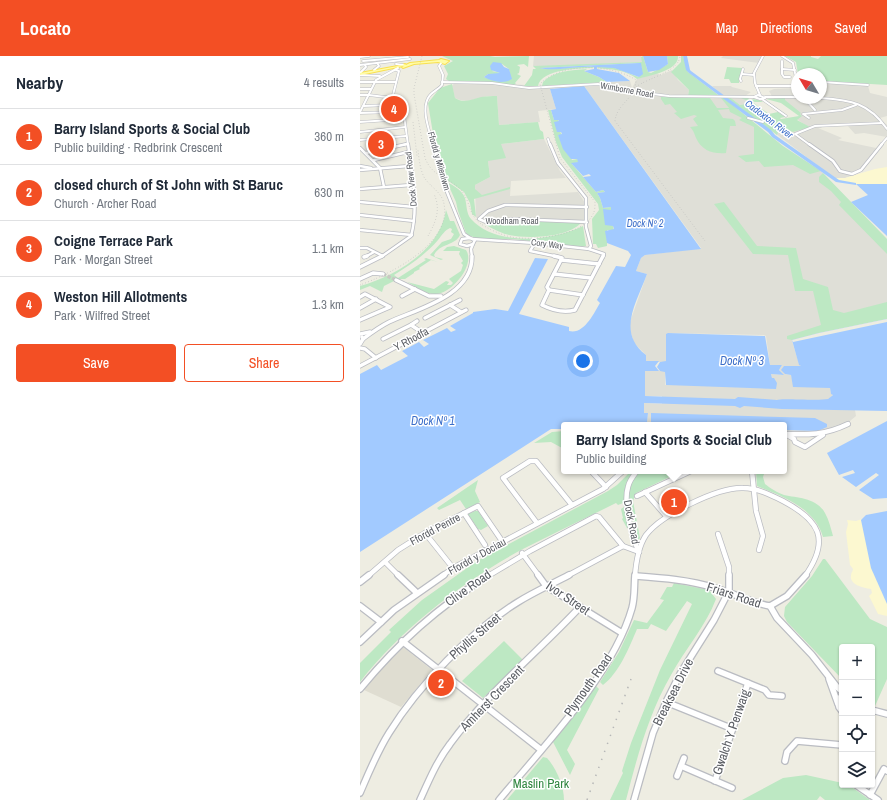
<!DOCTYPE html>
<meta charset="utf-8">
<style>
body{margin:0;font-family:"Archivo Narrow",sans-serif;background:#f6f6f7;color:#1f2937}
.controls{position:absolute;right:12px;bottom:12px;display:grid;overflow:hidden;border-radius:4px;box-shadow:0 1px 3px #0004}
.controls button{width:36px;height:36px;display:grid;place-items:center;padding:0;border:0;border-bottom:1px solid #e0e1e3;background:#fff;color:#1f2937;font:20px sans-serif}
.compass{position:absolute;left:431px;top:12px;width:36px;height:36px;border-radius:50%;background:#fff;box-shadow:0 1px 3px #0004;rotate:308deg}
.you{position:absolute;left:223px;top:305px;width:14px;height:14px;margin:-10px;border:3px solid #fff;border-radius:50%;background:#1a73e8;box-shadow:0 0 0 6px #1a73e833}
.badge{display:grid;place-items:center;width:26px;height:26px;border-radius:50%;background:#f34f24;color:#fff;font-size:13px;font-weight:700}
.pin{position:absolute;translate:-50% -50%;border:2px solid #fff;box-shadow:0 1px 4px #0006}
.popup{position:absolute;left:201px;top:366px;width:226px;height:52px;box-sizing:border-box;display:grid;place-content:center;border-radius:4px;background:#fff;filter:drop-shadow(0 1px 3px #0005);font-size:13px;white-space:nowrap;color:#747a83}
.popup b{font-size:15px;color:#1f2937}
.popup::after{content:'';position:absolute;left:50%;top:100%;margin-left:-8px;border:8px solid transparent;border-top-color:#fff}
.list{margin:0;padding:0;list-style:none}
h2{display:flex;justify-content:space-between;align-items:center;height:52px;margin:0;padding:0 16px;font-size:17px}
h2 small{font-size:13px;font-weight:400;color:#747a83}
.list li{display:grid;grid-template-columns:26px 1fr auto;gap:12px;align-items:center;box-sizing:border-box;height:56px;padding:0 16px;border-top:1px solid #e0e1e3}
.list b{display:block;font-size:15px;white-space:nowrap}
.list p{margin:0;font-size:13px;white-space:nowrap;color:#747a83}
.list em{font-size:13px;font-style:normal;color:#747a83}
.actions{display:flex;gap:8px;padding:12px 16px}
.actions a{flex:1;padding:9px 0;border:1px solid #f34f24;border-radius:4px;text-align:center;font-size:14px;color:#f34f24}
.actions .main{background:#f34f24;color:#fff}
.icon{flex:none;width:22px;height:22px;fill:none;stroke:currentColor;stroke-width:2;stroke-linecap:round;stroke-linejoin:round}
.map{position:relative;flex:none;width:527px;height:744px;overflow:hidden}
header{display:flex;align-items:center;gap:24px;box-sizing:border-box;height:56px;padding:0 20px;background:#f34f24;color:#fff}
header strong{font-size:19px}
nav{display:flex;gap:22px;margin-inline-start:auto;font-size:14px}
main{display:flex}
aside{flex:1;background:#fff}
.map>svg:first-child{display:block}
.industrial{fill:#dfdfd7}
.education{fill:#dfddd1}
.green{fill:#bde8c3;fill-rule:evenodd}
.sand{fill:#fcf8d0}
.water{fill:#a2caff}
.pier{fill:#eeede2}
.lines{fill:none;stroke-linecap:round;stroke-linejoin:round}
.river{fill:#a2caff;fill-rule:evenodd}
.minor-tunnel{stroke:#c9c9c2;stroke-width:3.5;stroke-dasharray:3.5 1.5;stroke-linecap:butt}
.minor-far4-casing{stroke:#babcc2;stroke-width:3}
.minor-far3-casing{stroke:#babcc2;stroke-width:4}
.minor-far2-casing{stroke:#babcc2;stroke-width:5}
.minor-far1-casing{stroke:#babcc2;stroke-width:6}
.minor-casing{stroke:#babcc2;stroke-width:8}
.major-casing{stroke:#f9e051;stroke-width:2}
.minor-far4{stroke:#fff;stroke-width:2}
.minor-far3{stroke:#fff;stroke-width:2.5}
.minor-far2{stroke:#fff;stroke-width:3.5}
.minor-far1{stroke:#fff;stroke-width:4.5}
.minor{stroke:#fff;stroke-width:5.5}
.major{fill:#fffca7;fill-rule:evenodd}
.rail-far1{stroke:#b6b7b7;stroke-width:1;stroke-dasharray:0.5 2.5;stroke-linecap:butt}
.rail{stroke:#b6b7b7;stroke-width:1.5;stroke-dasharray:1.5 7;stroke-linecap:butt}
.minor-bridge-casing{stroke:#babcc2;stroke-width:4;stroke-linecap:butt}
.minor-bridge{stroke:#fff;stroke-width:2.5}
.labels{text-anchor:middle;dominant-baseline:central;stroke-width:3;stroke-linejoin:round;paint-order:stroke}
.far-street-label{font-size:9px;fill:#5b5e64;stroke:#fff}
.far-water-label{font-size:10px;font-style:italic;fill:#3d6fc9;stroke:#fff}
.street-label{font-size:11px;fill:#5b5e64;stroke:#fff}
.water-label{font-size:12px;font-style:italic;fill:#3d6fc9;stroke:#fff}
.near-street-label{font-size:13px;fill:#5b5e64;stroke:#fff}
.near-park-label{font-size:13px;fill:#308640;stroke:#fff}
</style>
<header>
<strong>Locato</strong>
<nav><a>Map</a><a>Directions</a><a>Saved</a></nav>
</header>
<main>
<aside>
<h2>Nearby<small>4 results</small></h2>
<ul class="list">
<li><span class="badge">1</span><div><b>Barry Island Sports &amp; Social Club</b><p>Public building · Redbrink Crescent</p></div><em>360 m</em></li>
<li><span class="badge">2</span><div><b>closed church of St John with St Baruc</b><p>Church · Archer Road</p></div><em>630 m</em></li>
<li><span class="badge">3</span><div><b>Coigne Terrace Park</b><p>Park · Morgan Street</p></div><em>1.1 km</em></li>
<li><span class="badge">4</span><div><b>Weston Hill Allotments</b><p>Park · Wilfred Street</p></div><em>1.3 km</em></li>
</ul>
<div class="actions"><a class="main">Save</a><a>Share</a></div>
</aside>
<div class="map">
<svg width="527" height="744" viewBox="0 0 527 744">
<rect width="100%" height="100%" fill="#eeede2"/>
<g class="industrial">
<path d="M174,0H281L283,6L181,11L173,10Z"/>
<path d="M363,0H402L399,7L361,2Z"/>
<path d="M312,14L318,24L329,34L328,40L302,38L298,40L319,42H362L400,72L417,88L461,115L527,187V262L459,277L432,285L439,308L441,310H424L425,318L431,319L434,331H470L471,338H473L470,342L466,344H426L428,352L495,354L496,360L490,365L462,377H424V369L287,368L288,357H284V347L302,348V340H284L285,314L305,315V329L412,322L411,318L423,319L419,314L422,309H410L406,280L404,279L309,277L306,283V306H286V299L274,287L269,271L271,263L287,218L276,215L281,202L285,199L341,192L224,30L190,33L196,53L178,55L180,66L139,69L137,40H127L109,45L100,44L95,42L92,30L96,25L126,26L178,30L270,25L272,32L277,23L296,17L301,19Z"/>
<path d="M461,27L508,30L510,37L527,41V60L520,62L527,69V81L504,77L495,78L487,69L461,71L462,72H458L482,82L478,84L516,92L499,114L502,115L497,118L485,122H474L415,77L426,75L431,77L447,70L435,62L441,60L438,57L413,42L409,35L414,33L437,32V42H461Z"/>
<path d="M352,30H371L372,31L391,36L385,40L394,47L380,49L371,42H366Z"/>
<path d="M184,83L200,115L206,122L151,125L150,140L218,136L225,147L224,164L221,167L152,165L126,169L119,165L116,161L115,129L130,121L128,105L141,88Z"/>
</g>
<path class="education" d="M43,591L72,614L41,651L4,634L21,612L40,592Z"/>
<g class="green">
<path d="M82,0H130L135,1L169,0L168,11L164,8L157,9L160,11L159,17L157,18L161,20L155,27L156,28L153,29L126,26L89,25L86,23L88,18L84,10L93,5ZM142,8L149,13L150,21L132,24L124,21L128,18H139L141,17L132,15Z"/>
<path d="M283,0L288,16L291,17L308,8L307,0H318C319,15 288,20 277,23C267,14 250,13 236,12C249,6 267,18 279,21L282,13L280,7L180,12C196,16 221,7 235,12C221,12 181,13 178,30H164L172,19L173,13H176L173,10L282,6L281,1Z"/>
<path d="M321,0H323L328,16L361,41L328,40L329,34L311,16L321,6Z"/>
<path d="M425,0H451V1L458,3L461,0H527V29L461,25V18H438L436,6Z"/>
<path d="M367,11L382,12L379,23V27H371L369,23H364Z"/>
<path d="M227,13L224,15L239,21L247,26L182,30L183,26C194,15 211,14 227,13Z"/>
<path d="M92,28L95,42C104,48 112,43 121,41C126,40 132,40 137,40L139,69L178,66L180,74L183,76L184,83L141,88L146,102L128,105L130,121L115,129V133L122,139L150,131V133L114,143L116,161L112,158L110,147L104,136L87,124L74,84L68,47L80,32Z"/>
<path d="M301,41L350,42L357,52H369L361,42H364L423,90L461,115L450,118L433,109L404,111L399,105L386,106L378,100L394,98V71L379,64L382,62L370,56L369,53L358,54L363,62L373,63L375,65L376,70H370L366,97C353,98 342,95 336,82C334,77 334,75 330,71L338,70L333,63L337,60L334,59L321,63L314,57L317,56L310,48L305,49L301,43Z"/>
<path d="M367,42H371L380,49L392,47L381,42H388L391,44C394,42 400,44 403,46H395L391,45L409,58L418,56L425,61L420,62L421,63L439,60L421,47L406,43L425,42V44L441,57L440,58L442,60L437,64L450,71L433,76L427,74L418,76L417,79Z"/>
<path d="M188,54H191L194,64H198L199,66H195L202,79H198L212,104L217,103L219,106L212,108L236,136L243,134L245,136L237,137L240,142L243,152L251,151L252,154H248L254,174H247V190L238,192L236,188H233L232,163L239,154L238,148L202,101L196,86Z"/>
<path d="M463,117L527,183V198L479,149L481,146L471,135L459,126V121Z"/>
<path d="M87,126C94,130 102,134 105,142C107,149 106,157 111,163C136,191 192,185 223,170L226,190L220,191L153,183H120L110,180L106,177L98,155L96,146Z"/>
<path d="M364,146L397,190L436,192L443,223L468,231L473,254L484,257L527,246V263L459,277L432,284L427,283V280L461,269L453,235H435L428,199L393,198L354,148Z"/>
<path d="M86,154L90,165H94L100,179C95,190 80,187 74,199L75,201L83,203L81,204L70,199L82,186L91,183L94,178L91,176L92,173L90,172C85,174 82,179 78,184C65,199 50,209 34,219L38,222L66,204L64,203L66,202L78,206L71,204L59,212L60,213L54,216V217L45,223H38L24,230L22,236L10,230L0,234V230C36,220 80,194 86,154Z"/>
<path d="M152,165L221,167C207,182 167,183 149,179C141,177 133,173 126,169Z"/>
<path d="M94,190L106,194C116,209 91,238 76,238C67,239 55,230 47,226L74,233L86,225L89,226L87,229H91L93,227L89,223L101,215L103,209L101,207L103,205L99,198L100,195H83L87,191Z"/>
<path d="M204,375L203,384L204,391L202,392L191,386L174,387L192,376Z"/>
<path d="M271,415H273C259,437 265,448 270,471L267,472L262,463L263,462L261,453L264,451L263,447L258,449L256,447C224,463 192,478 161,494C102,526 41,573 0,626V607L31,576L29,574L62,544L117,505L248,435L257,429Z"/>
<path d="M279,415L284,417L287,415H322L276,437L273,445L280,482L277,486L268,442L270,429Z"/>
<path d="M396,415H405L403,421L405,428C410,432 418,437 424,439C438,442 457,442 465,457C469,464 471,473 473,480L463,481C455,452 422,440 397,430Z"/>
<path d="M118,424L115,435L120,446L106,453L100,444L79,454L77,452Z"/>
<path d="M115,455H118L128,470L121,474L118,473L108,458Z"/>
<path d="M463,503H465L510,563L527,571V623L515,650H512V591H482V623L427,566L424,560L425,551L452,520Z"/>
<path d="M314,527L349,534L356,543C346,570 325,593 311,619C289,657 277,701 266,744H250L263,717L262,715L271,687L300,614L332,548L327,545L306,575L291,568L288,573H277C269,592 259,617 243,629L240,626L259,596L274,564L287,567L304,544L300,543L307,531H312Z"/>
<path d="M144,585L163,604L123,642L102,625Z"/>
<path d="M236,630L239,633L207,694L215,708L210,719L193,686Z"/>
<path d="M183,701L187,702C196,712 204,730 204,744H147Z"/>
<path d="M446,719L478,726L482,727V729L493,732L510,744H465L460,740L457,744H382L423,722Z"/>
</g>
<g class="sand">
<path d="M527,111V132L488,127L474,122H485L515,113Z"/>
<path d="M527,455V560L518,558L509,540L512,537L511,533C504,532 489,529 491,519C491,517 493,515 493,513L490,509L486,476L488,468L487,464L496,465Z"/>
</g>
<g class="water">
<path d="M283,0H307L308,8L299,14L288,16Z"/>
<path d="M133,6L141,7L144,11L149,13L152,23C145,28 132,26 124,21L128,18L140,17L131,14L130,10Z"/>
<path d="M279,7H281L283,18L279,21L254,12L237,11V13L259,17L270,25L247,26L239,21L224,15L234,13V11C216,9 197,16 179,12Z"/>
<path d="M224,30L341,193L285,199L281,202L276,215L287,218C277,246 256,276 286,299V305H299L295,310L299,315H285V340L375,343L378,341L417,344C420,342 458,345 468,343L473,339L471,338L470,332L433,331L431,319L425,318L421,314L424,310H441L439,309L432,284L459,277L527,263V355L422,353L384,350L380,352L375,350L284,347V357H288L287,367H284V369H204V373H191L0,496V318L17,309L21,314L48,300L42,295L59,286L64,291L69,288L63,284L87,272L91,276L96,274L90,270L113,257V256L135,253L148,255L175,202L188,203L159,258L209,271V275C224,279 234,257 240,247L237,244L256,210L265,211L271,199L268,195L247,187L245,175L254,173L253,170L245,169L243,153L251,154V151L243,152L240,142L237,137L245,136L243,134L236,136L223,121L231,120L229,118L223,120L211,107L218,106L217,103H211L203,93L198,79L202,78L201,76H197L194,66L199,65L198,64H194L191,54L196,53L190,33Z"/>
<path d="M496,128H527V180L491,146L508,139Z"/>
<path d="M308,277L405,280L410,309H422L419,314L424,319L411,318L412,322H414L417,327L416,333L306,329L305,316L300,315L297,311L300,306L306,305V278Z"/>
<path d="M291,357L455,362L467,368V371L458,375L424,374V369H298L291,367Z"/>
<path d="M527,365V442L513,443L499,434L519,419L516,417L496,431L482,421L495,417L493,414L479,419L467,397Z"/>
<path d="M527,455V548L511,512L501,464L506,459Z"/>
</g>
<path class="pier" d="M527,263V266L433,286L432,284L459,277Z"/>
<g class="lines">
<path class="river" d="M323,0H327L330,14L331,15L411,74L415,79L479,124L496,127V129L476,126L412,81L408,76L329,17L326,14Z"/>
<path class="minor-tunnel" d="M23,218L36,224"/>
<g class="minor-far4-casing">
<g id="minor-far4">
<path d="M422,0L433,7L437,27"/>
<path d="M0,1L9,0"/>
<path d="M3,5L48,1"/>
<path d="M422,5V18L424,21H430"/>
<path d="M36,8L43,9"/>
<path d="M0,9L50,3"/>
<path d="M422,13L435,14"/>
<path d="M14,14L19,10L17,7"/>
<path d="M0,17L6,11L5,9"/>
<path d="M382,18L394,19"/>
<path d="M0,19L20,20"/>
<path d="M381,25L380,23L383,13"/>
<path d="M0,26H36"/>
<path d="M82,26L132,27L169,32L238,28L261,34L309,40L394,41"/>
<path d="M461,26L508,29"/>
<path d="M396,30H433"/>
<path d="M0,33H11"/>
<path d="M0,39H9"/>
<path d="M9,39L33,42"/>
<path d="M398,39L405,42L400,43L394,41Z"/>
<path d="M400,39L395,27L394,17L403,0"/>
<path d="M405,41H437"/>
<path d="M441,42H449"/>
<path d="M461,42C491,44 509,47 527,73"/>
<path d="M402,43L426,60"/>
<path d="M445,43L455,54"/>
<path d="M4,50L29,49L34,47L33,39L39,15L36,14"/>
<path d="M0,56L16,24L38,12"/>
<path d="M0,57L35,56L44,59L48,89"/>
<path d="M388,62L403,66"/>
<path d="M449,62L443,58L482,54L496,49"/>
<path d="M0,66L44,63"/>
<path d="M0,76L45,71"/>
<path d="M188,83L190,89"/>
<path d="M0,84L46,80"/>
<path d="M43,89L47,88"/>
<path d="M73,89C70,76 61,55 68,42C71,36 78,34 82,29L83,19L79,10L81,7"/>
<path d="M450,89L435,78L455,70L522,67"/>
<path d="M521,89L527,82"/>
</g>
</g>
<g class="minor-far3-casing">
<g id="minor-far3">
<path d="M73,88L80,113"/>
<path d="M190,88L198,107L226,142V171L231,190L229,193"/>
<path d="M449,88L473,105L480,115L492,118L501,114L522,88"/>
<path d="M0,92L20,112L24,131"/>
<path d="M6,97L47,88"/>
<path d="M14,104L48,96"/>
<path d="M0,110L11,112"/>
<path d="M0,114L49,110"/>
<path d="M85,131L104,178L110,182"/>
<path d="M0,133L51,129"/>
<path d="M0,146L54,151"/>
<path d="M227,151L145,149L128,155L119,163L126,166L154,163L227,166"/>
<path d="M0,159L54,165"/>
<path d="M0,174L52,179"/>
<path d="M110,182L115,184L113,188L107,190L100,188L102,183Z"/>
<path d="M112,183L175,187"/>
<path d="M175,187L229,193L244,198L243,201"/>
<path d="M175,187L170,195L199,201"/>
<path d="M0,192H7L23,200"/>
<path d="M5,201L14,196"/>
<path d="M21,201L51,180C59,151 52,118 48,88"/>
<path d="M112,201L111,193L113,188"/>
</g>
</g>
<g class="minor-far2-casing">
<g id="minor-far2">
<path d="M194,200L202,202L187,231L189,234L182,249C192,254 204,257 215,254L243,200"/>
<path d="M4,201L7,200"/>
<path d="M201,204L239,208"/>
<path d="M0,211L22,200"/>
<path d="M194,218L231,222"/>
<path d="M0,223L13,217L23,218"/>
<path d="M36,224L69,240H81"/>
<path d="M189,234L223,239"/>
<path d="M42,240L55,233"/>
<path d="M0,241L5,238L30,251L0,264"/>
<path d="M90,249L101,256"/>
<path d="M0,252L16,243"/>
<path d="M65,262L100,244"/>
<path d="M51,269L57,265"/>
<path d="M0,278L10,276"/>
<path d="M3,283C11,277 19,271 29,266C57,253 113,240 112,200"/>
<path d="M23,283L51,269L63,277"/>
<path d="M0,288L3,283L2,281"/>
<path d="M0,292L5,293L16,302"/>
<path d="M0,310L106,254"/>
</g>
</g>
<g class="minor-far1-casing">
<g id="minor-far1">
<path d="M424,378C449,379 465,379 488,368"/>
<path d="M427,379L434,383L435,386L445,391L463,379"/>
<path d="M231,415L246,431"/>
<path d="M277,415C273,420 269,425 268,431C263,447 272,482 279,496"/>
<path d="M392,415L396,455L403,480L399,494"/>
<path d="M285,436L306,460"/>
<path d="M277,440L331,415"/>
<path d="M104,457L125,489"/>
<path d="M177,467L143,422L170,405H176L212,449"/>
<path d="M65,477L93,512"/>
<path d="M358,478L369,511V520"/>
<path d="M162,497L179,520"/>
<path d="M25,506L39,520"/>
<path d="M8,520L38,494L65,477L118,450L142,485"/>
<path d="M82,520L93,512L243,433L263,415"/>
<path d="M128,520L170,495L236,460L239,461L263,490L279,496"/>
<path d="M207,520L263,490"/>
<path d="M275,520C276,506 278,491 286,479C301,459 358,431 383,432C397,432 411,439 423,445C459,464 471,483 445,520"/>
</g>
</g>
<g class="minor-casing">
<g id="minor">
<path d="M38,519L57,537"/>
<path d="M178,519L186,530L262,577"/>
<path d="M276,520C303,522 329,524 355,532C374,537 391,547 410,550L417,562L452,599L477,631L482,635"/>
<path d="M0,526L9,519"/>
<path d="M0,550L21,566"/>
<path d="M410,550L427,540L446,519"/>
<path d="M42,585L180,693"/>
<path d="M0,586L34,554L84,519"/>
<path d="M358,615L405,634L409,639L422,640"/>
<path d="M469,623L478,648"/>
<path d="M0,633C39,586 77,552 129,519"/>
<path d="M482,639L478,645L479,651L482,655"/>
<path d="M306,646L373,673"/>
<path d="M512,654L527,658"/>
<path d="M425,705L427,696L437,685L482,689"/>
<path d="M321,710L372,732"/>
<path d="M317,720L324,702"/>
<path d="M355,725L388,627"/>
<path d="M496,729L518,744"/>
<path d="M0,737C9,716 17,696 29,677C58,630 111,575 158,546C174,536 192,528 209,519"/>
<path d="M510,739L524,713L527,715"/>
<path d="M60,744C69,724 77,705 90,688C127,637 177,597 220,551"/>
<path d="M139,744C183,691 253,619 272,552C275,541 274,530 275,519"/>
<path d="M274,744L293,677L306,646L320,618L354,564L369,535V519"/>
</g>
</g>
<g class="major-casing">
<path id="major" d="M81,3L89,5L85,8L78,6L54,8L43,12L42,11L44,10H43L0,19V17L43,9L45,8L46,9L50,7L79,4Z"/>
</g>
<use href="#minor-far4" class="minor-far4"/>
<use href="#minor-far3" class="minor-far3"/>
<use href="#minor-far2" class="minor-far2"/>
<use href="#minor-far1" class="minor-far1"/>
<use href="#minor" class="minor"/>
<use href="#major" class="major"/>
<g class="rail-far1">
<path d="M62,0L54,32V38L65,102C73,122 88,120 101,134C112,147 107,161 126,171C133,175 142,179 151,181C173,185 223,180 233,158C235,155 235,150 235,146L200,102L180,28C201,6 252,8 276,24C275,44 257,47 255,65L345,185"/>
<path d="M276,31C287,22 319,16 320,0"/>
<path d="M53,66L57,100"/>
<path d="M68,180C76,166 81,153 74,138"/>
<path d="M0,229C30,218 92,188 84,148C82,136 69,130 64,121C60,113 59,103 58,94"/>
</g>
<path class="rail" d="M227,744L271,623"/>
<g class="minor-bridge-casing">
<path id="minor-bridge" d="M80,113L85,131"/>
</g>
<use href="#minor-bridge" class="minor-bridge"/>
</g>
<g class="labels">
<g class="far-street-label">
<text transform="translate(267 34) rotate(10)">Wimborne Road</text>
<text transform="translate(79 105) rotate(74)">Ffordd y Mileniwm</text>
<text transform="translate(51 123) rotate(-96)">Dock View Road</text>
<text x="152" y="165">Woodham Road</text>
<text transform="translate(187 188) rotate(7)">Cory Way</text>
</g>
<g class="far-water-label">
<text transform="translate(409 63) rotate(37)">Cadoxton River</text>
<text x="285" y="167">Dock Nº 2</text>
</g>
<g class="street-label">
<text transform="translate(51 283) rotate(-28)">Y Rhodfa</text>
<text transform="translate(272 466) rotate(79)">Dock Road</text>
<text transform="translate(75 473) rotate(-28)">Ffordd Pentre</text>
<text transform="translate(117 500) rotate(-29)">Ffordd y Dociau</text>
</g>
<g class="water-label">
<text x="382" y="305">Dock Nº 3</text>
<text x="73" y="365">Dock Nº 1</text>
</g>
<g class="near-street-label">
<text transform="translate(108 532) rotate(-35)">Clive Road</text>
<text transform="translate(374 539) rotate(18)">Friars Road</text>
<text transform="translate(208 542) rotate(34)">Ivor Street</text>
<text transform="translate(115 580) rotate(-41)">Phyllis Street</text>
<text transform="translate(228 629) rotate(-55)">Plymouth Road</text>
<text transform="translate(313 636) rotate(-63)">Breaksea Drive</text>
<text transform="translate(132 642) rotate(-46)">Amherst Crescent</text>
<text transform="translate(371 676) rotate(-71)">Gwalch Y Penwaig</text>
</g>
<g class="near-park-label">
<text x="181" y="727">Maslin Park</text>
</g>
</g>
</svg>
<div class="controls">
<button>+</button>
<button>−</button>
<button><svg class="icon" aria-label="locate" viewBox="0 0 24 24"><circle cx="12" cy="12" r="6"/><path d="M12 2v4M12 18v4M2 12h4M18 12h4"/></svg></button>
<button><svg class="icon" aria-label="layers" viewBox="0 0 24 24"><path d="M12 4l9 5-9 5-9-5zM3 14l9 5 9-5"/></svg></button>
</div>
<svg class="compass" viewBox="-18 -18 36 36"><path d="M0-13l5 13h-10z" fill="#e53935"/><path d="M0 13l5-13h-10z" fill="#747a83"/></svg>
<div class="you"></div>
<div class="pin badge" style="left:314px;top:446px">1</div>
<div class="popup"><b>Barry Island Sports &amp; Social Club</b>Public building</div>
<div class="pin badge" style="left:81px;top:627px">2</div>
<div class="pin badge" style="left:21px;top:88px">3</div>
<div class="pin badge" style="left:34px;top:53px">4</div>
</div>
</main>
